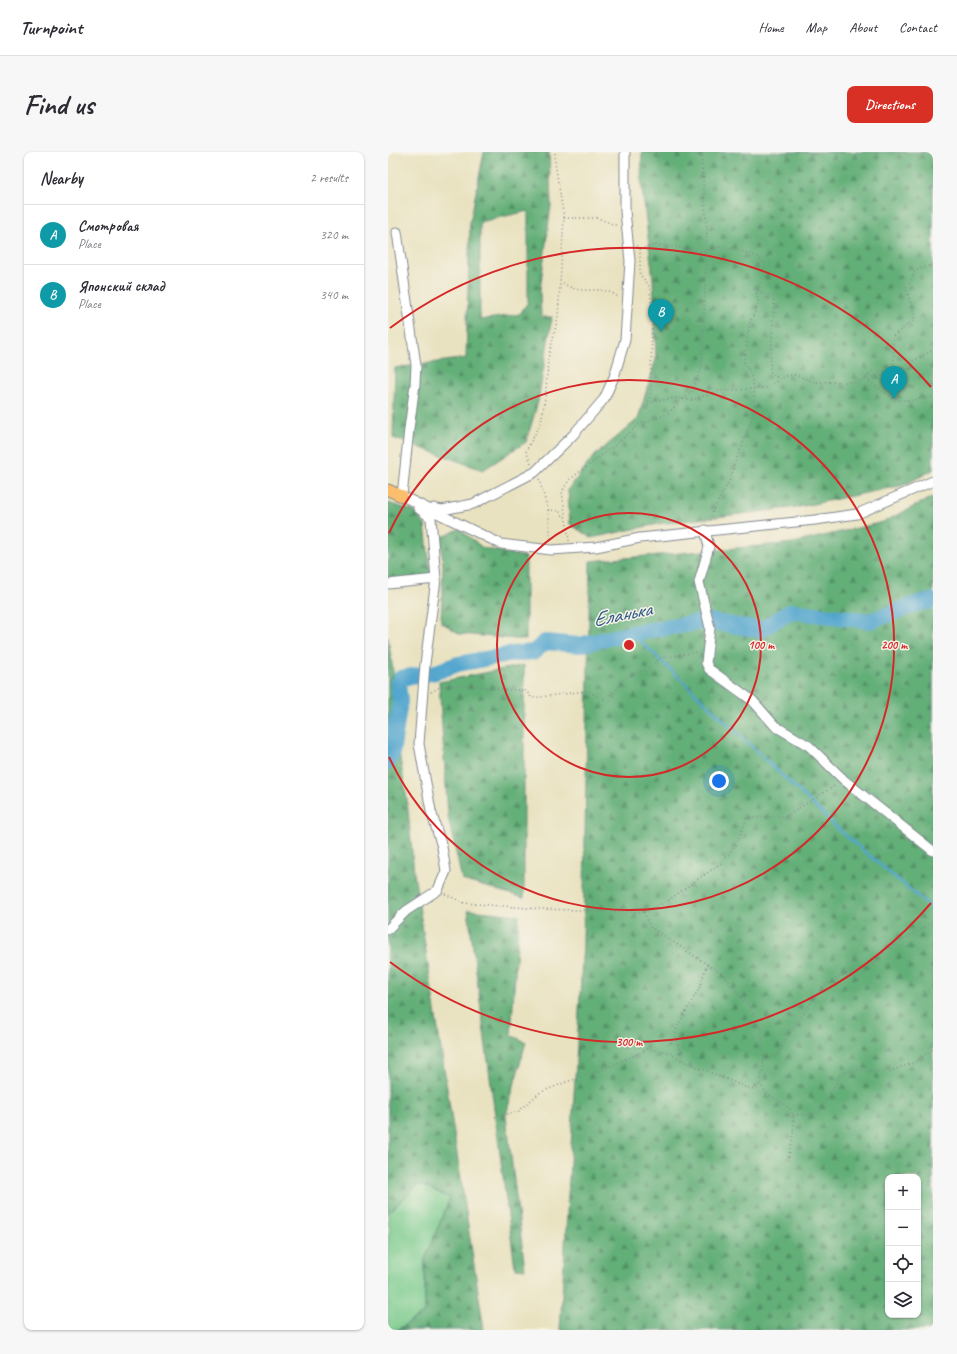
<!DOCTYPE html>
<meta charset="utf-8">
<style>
body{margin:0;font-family:Caveat,sans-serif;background:#f7f7f7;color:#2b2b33}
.controls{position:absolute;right:12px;bottom:12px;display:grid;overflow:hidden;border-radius:8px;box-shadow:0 1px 3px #0004}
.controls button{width:36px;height:36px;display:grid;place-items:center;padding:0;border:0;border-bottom:1px solid #e1e1e2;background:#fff;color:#2b2b33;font:20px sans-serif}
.you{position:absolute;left:331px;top:629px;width:14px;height:14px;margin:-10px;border:3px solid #fff;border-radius:50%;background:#1a73e8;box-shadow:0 0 0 6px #1a73e833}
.badge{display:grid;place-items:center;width:26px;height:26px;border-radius:50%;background:#d93025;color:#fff;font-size:13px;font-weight:700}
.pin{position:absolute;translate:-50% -33px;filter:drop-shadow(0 1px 2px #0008)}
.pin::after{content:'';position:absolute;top:21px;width:14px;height:12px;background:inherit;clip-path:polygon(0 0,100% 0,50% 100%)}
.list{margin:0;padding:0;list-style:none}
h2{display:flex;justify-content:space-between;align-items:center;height:52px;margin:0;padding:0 16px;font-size:17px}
h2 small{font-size:13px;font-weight:400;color:#7c7c81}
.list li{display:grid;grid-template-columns:26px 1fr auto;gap:12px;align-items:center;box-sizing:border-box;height:60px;padding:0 16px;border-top:1px solid #e1e1e2}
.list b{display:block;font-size:15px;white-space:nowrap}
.list p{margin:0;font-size:13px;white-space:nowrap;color:#7c7c81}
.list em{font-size:13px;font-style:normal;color:#7c7c81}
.icon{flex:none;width:22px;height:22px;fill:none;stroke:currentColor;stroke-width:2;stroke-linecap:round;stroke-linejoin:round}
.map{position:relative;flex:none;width:545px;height:1178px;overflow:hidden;border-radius:8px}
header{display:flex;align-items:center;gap:24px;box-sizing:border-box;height:56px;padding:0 20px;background:#fff;border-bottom:1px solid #e1e1e2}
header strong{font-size:19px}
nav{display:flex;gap:22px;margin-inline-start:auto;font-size:14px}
.intro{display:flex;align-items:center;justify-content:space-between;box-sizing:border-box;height:96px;padding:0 24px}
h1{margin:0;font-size:28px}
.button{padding:10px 18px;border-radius:8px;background:#d93025;color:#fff;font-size:14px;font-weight:700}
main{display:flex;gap:24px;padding:0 24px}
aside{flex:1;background:#fff;border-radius:8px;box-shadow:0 1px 3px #0004}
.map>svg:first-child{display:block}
.grass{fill:#7acb8d;stroke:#4a7d76}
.forest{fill:url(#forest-firs);stroke:#3f6f6b;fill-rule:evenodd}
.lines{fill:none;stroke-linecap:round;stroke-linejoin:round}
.stream{stroke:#52a6ce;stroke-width:2.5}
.river{stroke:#52a6ce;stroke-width:16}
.minor-casing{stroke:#82888f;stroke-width:11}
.major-casing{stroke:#82888f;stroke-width:13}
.path{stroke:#82888f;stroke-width:1.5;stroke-dasharray:1 3;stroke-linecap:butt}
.minor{stroke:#fff;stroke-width:9}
.major{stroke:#fabe6d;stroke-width:11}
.ring{fill:none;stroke:#d62828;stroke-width:2}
.labels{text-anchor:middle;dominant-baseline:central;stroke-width:3;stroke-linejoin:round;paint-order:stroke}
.water-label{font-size:21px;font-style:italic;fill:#2e5985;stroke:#f7f3e8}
.centre{fill:#d62828;stroke:#f7f3e8;stroke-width:2}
.ring-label{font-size:12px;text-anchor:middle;font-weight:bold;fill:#d62828;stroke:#f7f3e8;stroke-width:3;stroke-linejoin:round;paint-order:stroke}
</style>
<header>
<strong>Turnpoint</strong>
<nav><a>Home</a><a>Map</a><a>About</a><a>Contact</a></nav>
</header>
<div class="intro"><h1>Find us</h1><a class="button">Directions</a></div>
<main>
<aside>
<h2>Nearby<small>2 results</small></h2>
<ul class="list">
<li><span class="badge" style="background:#0f9aa8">A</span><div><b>Смотровая</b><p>Place</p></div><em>320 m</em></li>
<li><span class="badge" style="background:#0f9aa8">B</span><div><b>Японский склад</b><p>Place</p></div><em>340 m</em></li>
</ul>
</aside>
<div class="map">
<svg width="545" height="1178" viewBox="0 0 545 1178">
<defs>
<pattern id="forest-firs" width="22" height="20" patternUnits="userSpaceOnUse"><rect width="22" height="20" fill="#63af78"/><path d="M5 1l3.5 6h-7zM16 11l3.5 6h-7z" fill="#518f66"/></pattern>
</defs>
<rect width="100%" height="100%" fill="#f7f3e8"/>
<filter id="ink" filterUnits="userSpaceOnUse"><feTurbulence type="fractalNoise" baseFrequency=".025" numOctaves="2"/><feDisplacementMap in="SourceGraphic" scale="8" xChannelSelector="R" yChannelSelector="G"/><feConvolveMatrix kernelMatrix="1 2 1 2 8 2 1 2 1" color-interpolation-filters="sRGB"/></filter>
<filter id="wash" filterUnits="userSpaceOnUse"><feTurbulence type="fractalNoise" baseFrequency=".012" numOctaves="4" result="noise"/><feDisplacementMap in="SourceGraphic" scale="16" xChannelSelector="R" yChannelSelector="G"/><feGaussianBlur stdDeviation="0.9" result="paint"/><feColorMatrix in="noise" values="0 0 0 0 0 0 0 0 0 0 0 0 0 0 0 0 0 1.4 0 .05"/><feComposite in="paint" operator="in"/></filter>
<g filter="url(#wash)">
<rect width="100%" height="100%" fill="#e9e2c0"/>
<path class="grass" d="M31,1032L62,1046L37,1107V1160L9,1178H0V1085L3,1074H0V1061Z"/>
<g class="forest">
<path d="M96,0H161L163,53L152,138L153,165H164L150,250L138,290L95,318L5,286L7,216L78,206L82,70ZM140,59V150L132,162L92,168V70Z"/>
<path d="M254,0H545V318L516,333L411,355L270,372L203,386L182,372L180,338L205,305L250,267L268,207L265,127L253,27Z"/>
<path d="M545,345V1178H172L195,791L202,409L405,391L495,370ZM500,1025H530V1163H500Z"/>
<path d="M0,351L26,359L37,373L43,425L0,429Z"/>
<path d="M71,377L95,396L138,405V488L72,482L53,470L55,414L53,386Z"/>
<path d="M0,485L6,526V570L19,648L26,721L96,1178H9L37,1160V1107L62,1046L31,1032L0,1061Z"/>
<path d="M136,513V746L74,728L60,665L51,530Z"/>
<path d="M80,758L131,763L123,883L138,890L118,963L137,1117L127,1116Z"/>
</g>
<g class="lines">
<path class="stream" d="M244,481L457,683L545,757"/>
<path class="river" d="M0,610L4,602L12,549L10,531L13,526L48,520L70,512L123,502L146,500L157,490L191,493L244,481L320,469L373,478L403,459L482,469L531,451L545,449"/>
</g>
</g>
<g filter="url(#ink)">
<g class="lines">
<g class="minor-casing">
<g id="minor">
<path d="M9,80L28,213L27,232L21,277L14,344"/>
<path d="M14,344L113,392L163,398L208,395L252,386L427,368L469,362L545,329"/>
<path d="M46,356L54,358L85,352L147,320L185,283L216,247L226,225L237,188L242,109L237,59V0"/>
<path d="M317,378L321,395L311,430L322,476L318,511L321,517L365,549L387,574L421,594L456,628L545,699"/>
<path d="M0,432L48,427"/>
<path d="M0,777L18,759L50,738L58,719L54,695L43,659L31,592L37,512L48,427L43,366L30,356"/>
</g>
</g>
<g class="major-casing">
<path id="major" d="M0,338L14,344"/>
</g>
<g class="path">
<path d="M176,66H209L230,74"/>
<path d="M249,94L252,97V123L261,133L264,158L263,240L260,251"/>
<path d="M252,97L269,93L314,99L330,95L348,97L370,105L375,111L376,119L368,143L371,151L362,170L356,210C377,243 362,275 348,308C345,316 344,324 340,331C334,344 324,356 322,370"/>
<path d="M172,128C192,148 213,129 231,146"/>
<path d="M369,139L385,145L386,153L382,215L383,222L391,226"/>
<path d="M478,227L506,247L521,249L545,245"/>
<path d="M475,228L484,219H504C508,209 504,195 505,184L526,168C527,156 519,146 519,135L523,129L526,121L531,117L545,113"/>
<path d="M260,252L268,249L289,246L304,248L330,239L378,236L397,224L406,223L428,230H468L509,218L545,198"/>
<path d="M143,311L138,299L153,271L158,239L160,207L170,165L176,66L167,11V0"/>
<path d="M151,327L160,358L163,389"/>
<path d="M160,358L171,359L177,366"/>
<path d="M181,389L174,340L181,328L230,291L250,273L279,262L304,239L314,215L319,79L313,0"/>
<path d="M43,540L54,534L84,533L119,538H137L144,546L198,539L222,549L236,526L264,515L271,506L310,500"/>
<path d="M57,742L76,751L153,757L256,760L278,750L333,711L349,691L359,666L399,664L448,633"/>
<path d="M256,760L262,775L337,824C352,848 373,860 375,891C375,899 376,908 375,916C375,920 372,926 373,931C376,948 403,948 405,965C407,979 403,993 400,1007"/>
<path d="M319,812L312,835L290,873L287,885L295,909L357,935L366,937L373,931"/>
<path d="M375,908L390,902L400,883L435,834L455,823L480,816L498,798L545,770"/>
<path d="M405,963L427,962L434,957L453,921L469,918L500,920L527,910L545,897"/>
<path d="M107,965L131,959L151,941L178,930L207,921L260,897L280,900L295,909"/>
</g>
<use href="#minor" class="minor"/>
<use href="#major" class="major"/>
</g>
</g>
<g class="ring">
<circle cx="241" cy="493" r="132"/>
<path d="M1 381A265 265 0 1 1 1 605"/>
<path d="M543 751A397 397 0 0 1 2 810M2 176A397 397 0 0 1 543 235"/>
</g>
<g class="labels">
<g class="water-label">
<text transform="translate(234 462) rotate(-11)">Еланька</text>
</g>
</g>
<circle cx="241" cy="493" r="6" class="centre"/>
<g class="ring-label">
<text x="373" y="497">100 m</text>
<text x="506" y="497">200 m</text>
<text x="241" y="894">300 m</text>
</g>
</svg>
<div class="controls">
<button>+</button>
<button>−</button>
<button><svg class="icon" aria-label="locate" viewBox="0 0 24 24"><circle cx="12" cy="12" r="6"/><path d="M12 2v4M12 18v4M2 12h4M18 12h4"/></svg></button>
<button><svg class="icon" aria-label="layers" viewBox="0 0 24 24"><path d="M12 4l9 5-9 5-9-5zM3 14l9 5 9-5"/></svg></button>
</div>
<div class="you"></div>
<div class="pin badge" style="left:506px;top:247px;background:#0f9aa8">A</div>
<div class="pin badge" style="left:273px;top:180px;background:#0f9aa8">B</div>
</div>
</main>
